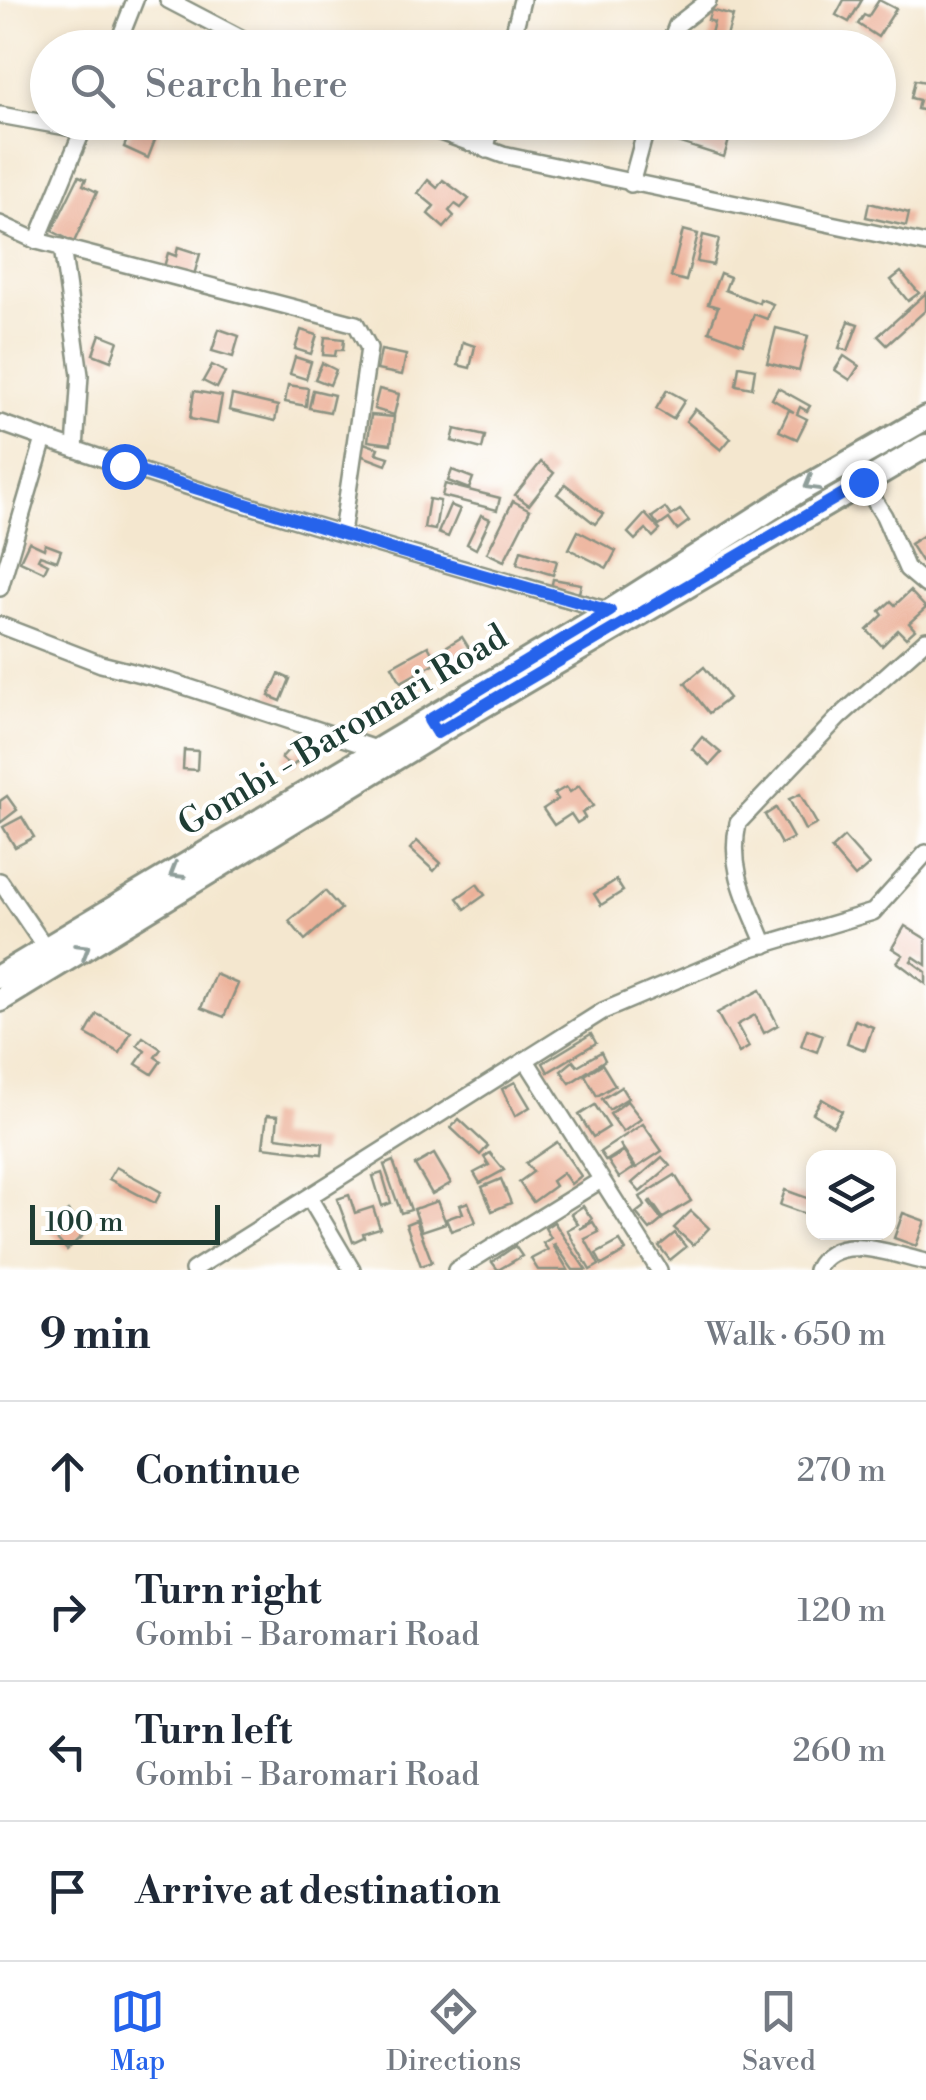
<!DOCTYPE html>
<meta charset="utf-8">
<style>
body{margin:0;font-family:"Libre Bodoni",serif;background:#f6f6f7;color:#1f2937}
.controls{position:absolute;right:30px;bottom:30px;display:grid;overflow:hidden;border-radius:20px;box-shadow:0 5px 15px #0003}
.controls button{width:90px;height:90px;display:grid;place-items:center;padding:0;border:0;border-bottom:2px solid #e0e1e3;background:#fff;color:#1f2937;font:50px sans-serif}
.scale{position:absolute;left:30px;bottom:25px;width:190px;box-sizing:border-box;padding-left:10px;border:5px solid #1f3d34;border-top:0;font-size:28px;line-height:35px;white-space:nowrap;color:#1f3d34;-webkit-text-stroke:8px #fff;paint-order:stroke}
.stop{position:absolute;width:30px;height:30px;margin:-22px;border:8px solid #2563eb;border-radius:50%;background:#fff}
.stop.end{background:#2563eb;border-color:#fff;box-shadow:0 2px 10px #0008}
.list{margin:0;padding:0;list-style:none}
h2{display:flex;justify-content:space-between;align-items:center;height:130px;margin:0;padding:0 40px;font-size:42px}
h2 small{font-size:32px;font-weight:400;color:#747a83}
.list li{display:grid;grid-template-columns:65px 1fr auto;gap:30px;align-items:center;box-sizing:border-box;height:140px;padding:0 40px;border-top:2px solid #e0e1e3}
.list b{display:block;font-size:38px;white-space:nowrap}
.list p{margin:0;font-size:32px;white-space:nowrap;color:#747a83}
.list em{font-size:32px;font-style:normal;color:#747a83}
.icon{flex:none;width:55px;height:55px;fill:none;stroke:currentColor;stroke-width:2;stroke-linecap:round;stroke-linejoin:round}
.map{position:relative;flex:none;width:926px;height:1270px;overflow:hidden}
.search{position:absolute;background:#fff;box-shadow:0 5px 15px #0003;left:30px;right:30px;top:30px;height:110px;display:flex;align-items:center;gap:25px;box-sizing:border-box;padding:0 35px;border-radius:55px;color:#747a83;font-size:38px}
.sheet{height:690px;background:#fff}
nav{display:flex;justify-content:space-around;align-items:center;box-sizing:border-box;height:140px;border-top:2px solid #e0e1e3;background:#fff;font-size:28px;color:#747a83}
nav a{display:grid;justify-items:center;gap:5px}
nav .on{color:#2563eb}
.map>svg:first-child{display:block}
.building{fill:#ecb199}
.lines{fill:none;stroke-linecap:round;stroke-linejoin:round}
.street-casing{stroke:#8a9282;stroke-width:20}
.primary-casing{stroke:#8a9282;stroke-width:28}
.street{stroke:#fff;stroke-width:15}
.primary{stroke:#fff;stroke-width:22}
.oneway{stroke:#8f9e9a}
.route{stroke:#2563eb;stroke-width:12}
.labels{text-anchor:middle;dominant-baseline:central;stroke-width:8;stroke-linejoin:round;paint-order:stroke}
.street-label{font-size:35px;fill:#1f3d34;stroke:#fff}
</style>
<div class="map">
<svg width="926" height="1270" viewBox="0 0 926 1270">
<rect width="100%" height="100%" fill="#fff"/>
<filter id="ink" filterUnits="userSpaceOnUse"><feTurbulence type="fractalNoise" baseFrequency=".01" numOctaves="2"/><feDisplacementMap in="SourceGraphic" scale="20" xChannelSelector="R" yChannelSelector="G"/><feConvolveMatrix kernelMatrix="1 2 1 2 8 2 1 2 1" color-interpolation-filters="sRGB"/></filter>
<filter id="wash" filterUnits="userSpaceOnUse"><feTurbulence type="fractalNoise" baseFrequency=".0048" numOctaves="4" result="noise"/><feDisplacementMap in="SourceGraphic" scale="40" xChannelSelector="R" yChannelSelector="G"/><feGaussianBlur stdDeviation="2.25" result="paint"/><feColorMatrix in="noise" values="0 0 0 0 0 0 0 0 0 0 0 0 0 0 0 0 0 1.4 0 .05"/><feComposite in="paint" operator="in"/></filter>
<g filter="url(#wash)">
<rect width="100%" height="100%" fill="#f4e7cf"/>
<g id="blocks">
<g class="building">
<path d="M844,0H862L849,22L836,15Z"/>
<path d="M879,0L896,9L878,37L858,24L864,15L868,17Z"/>
<path d="M711,10L733,16L726,40L735,42L734,48H701L702,43L708,45L714,22L708,20Z"/>
<path d="M915,80L926,82V111L917,109L919,100L911,98Z"/>
<path d="M134,122L149,128L152,122H162L148,158L124,147Z"/>
<path d="M683,122H699L697,130L729,140L724,157L677,142Z"/>
<path d="M79,176L86,179L83,185L97,192L74,242L52,231Z"/>
<path d="M428,180L437,188L443,180L469,199L461,208L455,204L449,211L454,216L444,228L428,214L434,206L418,193Z"/>
<path d="M869,203L909,213L906,226L866,217Z"/>
<path d="M683,230L698,234L686,281L671,277Z"/>
<path d="M703,235L719,239L713,265L697,262Z"/>
<path d="M178,247L200,254L194,275L164,267L168,253L176,256Z"/>
<path d="M901,272L919,293L908,301L891,280Z"/>
<path d="M720,273L730,277L725,290L759,303L760,299L773,304L767,319L754,314L743,344L709,331L718,307L708,304Z"/>
<path d="M926,293V310L887,345L878,336Z"/>
<path d="M849,321L858,324L848,351L839,348Z"/>
<path d="M776,328L808,336L799,371L767,363Z"/>
<path d="M219,329L239,336L233,357L212,351Z"/>
<path d="M301,330L317,335L311,354L295,349Z"/>
<path d="M100,334L118,341L111,361L93,354Z"/>
<path d="M325,337L344,339L343,350H336L335,356L323,355Z"/>
<path d="M463,342L475,346L470,368L458,365Z"/>
<path d="M381,350L406,355L402,375L377,370Z"/>
<path d="M844,356L859,366L850,380L835,370Z"/>
<path d="M295,357L311,362L306,379L290,374Z"/>
<path d="M322,363L336,370L330,385L315,379Z"/>
<path d="M212,365L225,372L217,388L203,381Z"/>
<path d="M739,366L755,369L752,388L736,385Z"/>
<path d="M288,385L308,388L306,406L285,402Z"/>
<path d="M778,388L810,406L807,411L800,407L797,414L807,419L797,439L779,431L789,410L794,412L772,399Z"/>
<path d="M379,389L399,394L394,415L374,409Z"/>
<path d="M313,390L334,395L330,412L309,408Z"/>
<path d="M667,390L685,400L673,419L656,409Z"/>
<path d="M194,391L222,396L217,424L190,419Z"/>
<path d="M232,395L278,406L275,421L229,410Z"/>
<path d="M695,409L731,438L721,450L686,421Z"/>
<path d="M371,415L394,417L391,444L368,441Z"/>
<path d="M455,429L485,436L482,449L452,441Z"/>
<path d="M364,443L378,448L376,453L389,457L386,465L360,455Z"/>
<path d="M541,462L554,473L529,505L515,495Z"/>
<path d="M452,470L473,478L469,489L448,481Z"/>
<path d="M445,484L500,498L497,510L442,496Z"/>
<path d="M565,484L603,514L595,524L557,494Z"/>
<path d="M429,499L440,501L435,530L424,528Z"/>
<path d="M513,501L530,510L504,561L487,553Z"/>
<path d="M450,505L460,509L448,537L438,533Z"/>
<path d="M665,508L671,516L680,510L689,521L677,530L669,519L659,526L652,517Z"/>
<path d="M645,514L660,530L653,537L646,529L635,540L628,533Z"/>
<path d="M481,515L490,519L476,549L467,544Z"/>
<path d="M578,531L616,551L607,568L569,549Z"/>
<path d="M926,534V559L921,561L910,544Z"/>
<path d="M29,542L44,549L45,544L61,550L57,561L40,555L38,559L48,564L44,572L20,561Z"/>
<path d="M521,550L557,561L553,575L517,564Z"/>
<path d="M553,579L581,584L579,593L551,589Z"/>
<path d="M910,591L926,608L909,623L915,630L906,638L898,630L882,646L867,630L883,615L880,611L891,601L895,605Z"/>
<path d="M462,637L469,648L450,659L444,648Z"/>
<path d="M428,646L437,662L401,682L392,666Z"/>
<path d="M704,667L729,698L709,713L685,683Z"/>
<path d="M279,674L290,679L281,701L269,696Z"/>
<path d="M702,737L721,753L710,765L692,749Z"/>
<path d="M303,744L308,749L292,767L281,758L290,748L295,753Z"/>
<path d="M184,750L198,751L197,770L183,769Z"/>
<path d="M579,786L593,806L582,813L585,818L577,823L571,814L554,825L543,809L558,799L554,794L566,787L570,792Z"/>
<path d="M800,794L817,824L805,830L789,799Z"/>
<path d="M7,796L17,810L0,823V801Z"/>
<path d="M776,808L793,838L781,844L765,815Z"/>
<path d="M22,817L34,837L15,847L3,827Z"/>
<path d="M844,837L869,865L855,877L831,849Z"/>
<path d="M417,841L441,863L434,871L410,849Z"/>
<path d="M616,880L623,891L601,905L594,894Z"/>
<path d="M477,884L485,895L465,909L457,898Z"/>
<path d="M325,891L341,909L305,940L289,921Z"/>
<path d="M905,926L926,939V965L914,957L911,961L926,972V984L897,962L903,955L892,948Z"/>
<path d="M215,974L238,984L224,1017L201,1008Z"/>
<path d="M760,990L778,1025L764,1033L755,1015L737,1025L749,1047L739,1053L717,1013Z"/>
<path d="M97,1014L131,1032L120,1053L86,1034Z"/>
<path d="M855,1020L873,1027L865,1050L847,1043Z"/>
<path d="M807,1029L823,1035L817,1052L801,1046Z"/>
<path d="M591,1034L596,1043L548,1072L543,1063Z"/>
<path d="M143,1037L161,1049L155,1057L161,1061L152,1074L136,1064L145,1051L137,1045Z"/>
<path d="M601,1052L605,1060L570,1083L561,1071L573,1061L577,1066Z"/>
<path d="M602,1064L615,1085L597,1096L585,1075Z"/>
<path d="M515,1082L530,1107L515,1116L502,1089Z"/>
<path d="M621,1087L628,1098L609,1110L602,1099Z"/>
<path d="M822,1099L842,1111L833,1126L813,1113Z"/>
<path d="M627,1101L641,1119L623,1132L610,1114Z"/>
<path d="M595,1105L609,1127L593,1137L579,1115Z"/>
<path d="M267,1115L278,1116L276,1137L323,1143L322,1154L263,1147Z"/>
<path d="M459,1119L488,1146L480,1155L451,1128Z"/>
<path d="M643,1124L662,1151L636,1168L620,1144L623,1150L606,1161L600,1152Z"/>
<path d="M557,1142L581,1176L571,1184L563,1173L552,1181L555,1186L533,1202L519,1182L533,1172L526,1163Z"/>
<path d="M624,1152L634,1168L619,1178L608,1161Z"/>
<path d="M490,1153L504,1170L480,1183L474,1173L489,1165L484,1157Z"/>
<path d="M434,1154L451,1183L432,1194L415,1165Z"/>
<path d="M662,1157L670,1166L640,1192L632,1183Z"/>
<path d="M393,1161L411,1210L401,1213L384,1165Z"/>
<path d="M116,1167L161,1192L155,1203L109,1179Z"/>
<path d="M382,1173L391,1203L382,1206L373,1176Z"/>
<path d="M675,1175L691,1201L663,1218L651,1201L649,1203L662,1220L650,1230L636,1213L645,1206L640,1197Z"/>
<path d="M501,1179L511,1203L492,1211L482,1187Z"/>
<path d="M785,1190L810,1199L805,1214L780,1205Z"/>
<path d="M349,1195L355,1213L373,1207L380,1228L363,1233L364,1237L353,1242L337,1199Z"/>
<path d="M437,1201L446,1223L422,1231L414,1209Z"/>
<path d="M468,1202L476,1222L451,1231L446,1219L463,1213L460,1205Z"/>
<path d="M583,1206L592,1219L580,1229L593,1222L599,1232L585,1239L599,1265L590,1270L567,1230L578,1224L571,1214Z"/>
<path d="M68,1211L87,1231L67,1250L48,1229Z"/>
<path d="M691,1211L709,1228L693,1245L674,1228Z"/>
<path d="M903,1213L925,1221L916,1246L894,1238Z"/>
<path d="M416,1220L432,1262L421,1266L406,1224Z"/>
<path d="M554,1222L586,1270H573L555,1244L553,1245L568,1270H538L531,1259L548,1250L543,1243L551,1238L545,1228Z"/>
<path d="M675,1233L686,1247L670,1260L659,1246Z"/>
<path d="M620,1241L626,1251L602,1265L596,1254Z"/>
<path d="M515,1246L522,1256L498,1270L492,1262Z"/>
</g>
</g>
</g>
<g filter="url(#ink)">
<use href="#blocks" fill-opacity="0" stroke="#8a9282" stroke-width="2.5"/>
<g class="lines">
<g class="street-casing">
<g id="street">
<path d="M168,0L260,48"/>
<path d="M116,48L135,0"/>
<path d="M510,48L522,0"/>
<path d="M668,48L677,25L708,1"/>
<path d="M0,115L83,130"/>
<path d="M413,122L503,155L926,244"/>
<path d="M486,150L491,122"/>
<path d="M631,184L648,122"/>
<path d="M0,224L37,241L356,324L369,348L342,533"/>
<path d="M37,241L86,122"/>
<path d="M62,247L80,375L75,449"/>
<path d="M0,423C200,495 406,553 610,611"/>
<path d="M863,482L884,516L907,569L926,585"/>
<path d="M0,588L44,439"/>
<path d="M0,625L101,664L172,682L379,750"/>
<path d="M0,881L47,950"/>
<path d="M765,945C748,902 728,871 738,823L838,718L926,640"/>
<path d="M527,1062L659,1270"/>
<path d="M310,1199L352,1270"/>
<path d="M193,1270L603,1011L752,948L873,912L926,853"/>
<path d="M456,1270L601,1180"/>
<path d="M816,1270C836,1230 893,1255 926,1262"/>
</g>
</g>
<g class="primary-casing">
<g id="primary">
<path d="M0,976L610,611L797,492L926,418"/>
<path d="M0,1000L437,733L926,446"/>
</g>
</g>
<use href="#street" class="street"/>
<use href="#primary" class="primary"/>
</g>
<defs><path id="oneway-chevron" d="M-2-3.5L2.5 0L-2 3.5" fill="none" stroke-width="1.6" stroke-linecap="round" stroke-linejoin="round" transform="scale(2.5)"/></defs>
<g class="oneway">
<use href="#oneway-chevron" transform="translate(811 484) rotate(150)"/>
<use href="#oneway-chevron" transform="translate(176 872) rotate(149)"/>
<use href="#oneway-chevron" transform="translate(83 950) rotate(-31)"/>
</g>
</g>
<g class="lines" filter="url(#ink)">
<path class="route" d="M124,466L391,549L610,611L429,720L437,733L863,482"/>
</g>
<g class="labels">
<g class="street-label">
<text transform="translate(343 731) rotate(-31)">Gombi - Baromari Road</text>
</g>
</g>
</svg>
<div class="controls">
<button><svg class="icon" aria-label="layers" viewBox="0 0 24 24"><path d="M12 4l9 5-9 5-9-5zM3 14l9 5 9-5"/></svg></button>
</div>
<div class="scale">100 m</div>
<div class="stop" style="left:124px;top:466px"></div>
<div class="stop end" style="left:863px;top:482px"></div>
<div class="search"><svg class="icon" aria-label="search" viewBox="0 0 24 24"><circle cx="10" cy="10" r="6"/><path d="M15 15l6 6"/></svg>Search here</div>
</div>
<section class="sheet">
<h2>9 min<small>Walk · 650 m</small></h2>
<ul class="list">
<li><svg class="icon" aria-label="ahead" viewBox="0 0 24 24"><path d="M12 20V5M6 11l6-6 6 6"/></svg><div><b>Continue</b></div><em>270 m</em></li>
<li><svg class="icon" aria-label="right" viewBox="0 0 24 24"><path d="M7 20v-9h11M14 6l5 5-5 5"/></svg><div><b>Turn right</b><p>Gombi - Baromari Road</p></div><em>120 m</em></li>
<li><svg class="icon" aria-label="left" viewBox="0 0 24 24"><path d="M17 20v-9H6M10 6l-5 5 5 5"/></svg><div><b>Turn left</b><p>Gombi - Baromari Road</p></div><em>260 m</em></li>
<li><svg class="icon" aria-label="arrive" viewBox="0 0 24 24"><path d="M6 21V4h12l-3 4 3 4H6"/></svg><div><b>Arrive at destination</b></div></li>
</ul>
</section>
<nav>
<a class="on"><svg class="icon" aria-label="map" viewBox="0 0 24 24"><path d="M3 6l6-2 6 2 6-2v14l-6 2-6-2-6 2zM9 4v14M15 6v14"/></svg>Map</a>
<a><svg class="icon" aria-label="directions" viewBox="0 0 24 24"><path d="M12 3l9 9-9 9-9-9zM9 14v-3h6M13 9l2 2-2 2"/></svg>Directions</a>
<a><svg class="icon" aria-label="saved" viewBox="0 0 24 24"><path d="M7 4h10v16l-5-4-5 4z"/></svg>Saved</a>
</nav>
